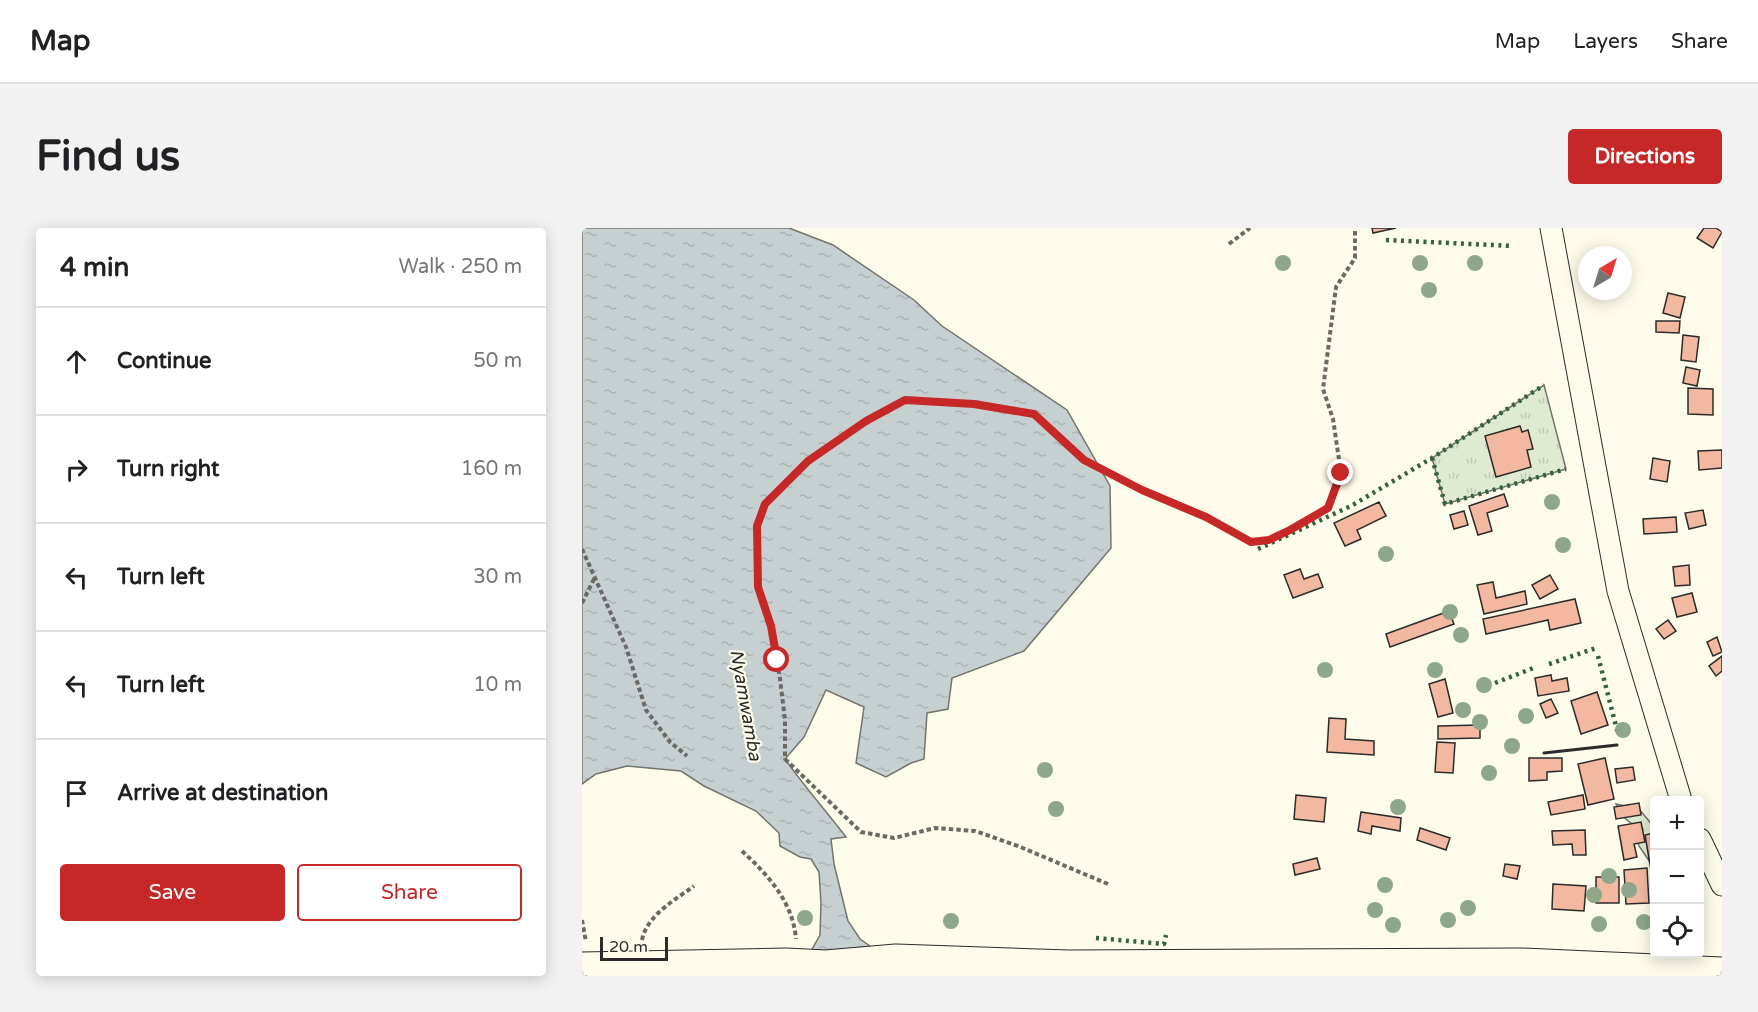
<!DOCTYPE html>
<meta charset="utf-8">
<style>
body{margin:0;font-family:"Varela Round",sans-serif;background:#f2f2f2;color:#202124}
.controls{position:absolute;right:18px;bottom:18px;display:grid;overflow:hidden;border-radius:6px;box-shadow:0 3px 15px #0003}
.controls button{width:54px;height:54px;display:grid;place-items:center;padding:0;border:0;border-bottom:2px solid #e0e0e0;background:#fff;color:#202124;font:30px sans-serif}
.compass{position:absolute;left:996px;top:18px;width:54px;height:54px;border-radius:50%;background:#fff;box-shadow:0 3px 15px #0003;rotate:38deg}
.scale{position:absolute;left:18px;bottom:15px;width:68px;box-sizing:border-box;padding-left:6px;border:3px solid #2b2b2b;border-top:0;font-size:16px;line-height:21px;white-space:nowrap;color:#2b2b2b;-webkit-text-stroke:4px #fdfbea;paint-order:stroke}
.stop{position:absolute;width:18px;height:18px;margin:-14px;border:4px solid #c62828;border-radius:50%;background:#fff}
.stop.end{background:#c62828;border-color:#fff;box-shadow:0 2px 6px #0008}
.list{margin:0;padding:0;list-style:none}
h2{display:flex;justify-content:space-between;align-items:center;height:78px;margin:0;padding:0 24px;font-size:26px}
h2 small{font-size:20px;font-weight:400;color:#757577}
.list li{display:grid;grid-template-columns:39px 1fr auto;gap:18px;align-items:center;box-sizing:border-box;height:108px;padding:0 24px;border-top:2px solid #e0e0e0}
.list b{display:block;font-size:22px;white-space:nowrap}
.list em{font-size:20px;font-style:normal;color:#757577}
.actions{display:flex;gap:12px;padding:18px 24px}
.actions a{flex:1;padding:14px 0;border:2px solid #c62828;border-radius:6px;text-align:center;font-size:21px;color:#c62828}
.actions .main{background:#c62828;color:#fff}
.icon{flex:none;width:33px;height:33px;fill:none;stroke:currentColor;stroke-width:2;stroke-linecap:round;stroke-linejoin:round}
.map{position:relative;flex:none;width:1140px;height:748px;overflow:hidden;border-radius:6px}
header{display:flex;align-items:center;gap:36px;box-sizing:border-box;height:84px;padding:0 30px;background:#fff;border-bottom:2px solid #e0e0e0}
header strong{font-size:28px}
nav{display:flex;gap:33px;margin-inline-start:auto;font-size:21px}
.intro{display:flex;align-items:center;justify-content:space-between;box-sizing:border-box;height:144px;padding:0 36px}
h1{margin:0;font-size:42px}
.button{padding:15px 27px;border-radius:6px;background:#c62828;color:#fff;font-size:21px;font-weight:700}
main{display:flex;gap:36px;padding:0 36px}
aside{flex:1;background:#fff;border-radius:6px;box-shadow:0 3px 15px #0003}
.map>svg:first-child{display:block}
.grass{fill:url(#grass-tufts);stroke:#74746e;stroke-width:1.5}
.forest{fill:url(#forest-crowns);stroke:#74746e;stroke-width:1.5}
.water{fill:url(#water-ripples);stroke:#74746e;stroke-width:1.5}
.building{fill:#f2b8a0;stroke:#2b2b2b;stroke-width:1.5}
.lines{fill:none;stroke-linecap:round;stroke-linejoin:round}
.street-casing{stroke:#2b2b2b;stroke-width:23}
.highway-casing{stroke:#2b2b2b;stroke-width:35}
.path{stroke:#6a6964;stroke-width:4;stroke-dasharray:4.5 3;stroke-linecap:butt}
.street{stroke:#fdfbea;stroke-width:21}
.highway{stroke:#fdfbea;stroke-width:33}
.hedge{stroke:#34623c;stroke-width:4.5;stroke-dasharray:3 4.5;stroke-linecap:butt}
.wall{stroke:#2b2b2b;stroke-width:3}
.tree{fill:#8ea78a}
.route{stroke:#c62828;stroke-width:8}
.labels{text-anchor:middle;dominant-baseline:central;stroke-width:4.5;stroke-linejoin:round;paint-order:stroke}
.water-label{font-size:18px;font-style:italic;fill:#2b2b2b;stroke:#fdfbea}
</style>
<header>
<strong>Map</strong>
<nav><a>Map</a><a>Layers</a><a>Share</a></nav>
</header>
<div class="intro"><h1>Find us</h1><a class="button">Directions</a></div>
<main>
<aside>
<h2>4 min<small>Walk · 250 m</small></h2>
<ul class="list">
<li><svg class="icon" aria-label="ahead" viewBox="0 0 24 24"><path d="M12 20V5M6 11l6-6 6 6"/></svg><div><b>Continue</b></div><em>50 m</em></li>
<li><svg class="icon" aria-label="right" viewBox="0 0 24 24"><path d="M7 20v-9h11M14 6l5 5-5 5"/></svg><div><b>Turn right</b></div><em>160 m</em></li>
<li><svg class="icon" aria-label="left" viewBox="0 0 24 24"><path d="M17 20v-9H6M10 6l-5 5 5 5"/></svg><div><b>Turn left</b></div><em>30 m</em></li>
<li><svg class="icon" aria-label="left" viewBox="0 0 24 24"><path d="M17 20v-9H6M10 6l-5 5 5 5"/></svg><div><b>Turn left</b></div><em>10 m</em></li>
<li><svg class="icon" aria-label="arrive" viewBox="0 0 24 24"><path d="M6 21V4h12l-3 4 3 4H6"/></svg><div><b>Arrive at destination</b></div></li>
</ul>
<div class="actions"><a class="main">Save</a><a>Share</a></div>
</aside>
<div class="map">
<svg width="1140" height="748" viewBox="0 0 1140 748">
<defs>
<pattern id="grass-tufts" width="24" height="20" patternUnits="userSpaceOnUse" patternTransform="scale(1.5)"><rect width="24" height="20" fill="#deebd1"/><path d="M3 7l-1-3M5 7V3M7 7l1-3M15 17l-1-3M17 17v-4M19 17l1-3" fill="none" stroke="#bfcab4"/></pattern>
<pattern id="forest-crowns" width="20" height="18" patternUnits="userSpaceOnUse" patternTransform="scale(1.5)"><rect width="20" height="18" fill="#deebd1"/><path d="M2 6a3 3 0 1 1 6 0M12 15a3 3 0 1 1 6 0" fill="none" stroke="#bfcab4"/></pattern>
<pattern id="water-ripples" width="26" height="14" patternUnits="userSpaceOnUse" patternTransform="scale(1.5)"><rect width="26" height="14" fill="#c7d0d0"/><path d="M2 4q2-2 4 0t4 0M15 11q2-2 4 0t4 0" fill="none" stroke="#abb3b3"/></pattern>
</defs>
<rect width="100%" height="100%" fill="#fdfbea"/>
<path class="grass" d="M962,157L984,241L863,276L850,230Z"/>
<path class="forest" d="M1034,576L1057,581L1072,599V640L1057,618L1050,596L1039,587Z"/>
<path class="water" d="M0,0H207L251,17L332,72L360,98L485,182L528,258L529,320L442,423L370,450L366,481L345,485L342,531L329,535L304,549L274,535L282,479L244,462L222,509L203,531C222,558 244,583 264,609L249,611L252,636L266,693L278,711L295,723H229L238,707L239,675L237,644L229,631L218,629L198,618L197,605L174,583L122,558L99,543L45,538L14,546L0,556Z"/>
<g class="building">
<path d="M790,0H814L791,5Z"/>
<path d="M1122,0H1134L1140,4L1131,20L1115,10Z"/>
<path d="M1086,65L1103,69L1098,90L1081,85Z"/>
<path d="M1074,93H1098L1097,105L1074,104Z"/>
<path d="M1101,107L1117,109L1114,134L1099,132Z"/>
<path d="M1104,139L1118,142L1115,158L1101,155Z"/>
<path d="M1106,160L1131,161V187L1106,186Z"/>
<path d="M938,198L940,204L946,202L951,221L945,222L949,239L914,249L903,208Z"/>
<path d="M1140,222V240L1117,242L1116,223Z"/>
<path d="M1071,230L1088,233L1085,254L1068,251Z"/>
<path d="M922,266L926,278L905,285L910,303L896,307L887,278Z"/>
<path d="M797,274L804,288L775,302L779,311L763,318L752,295Z"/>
<path d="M1121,282L1124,297L1107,301L1103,285Z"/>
<path d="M882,283L886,297L872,301L868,287Z"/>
<path d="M1094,289L1095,304L1062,306L1061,291Z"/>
<path d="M1107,337L1108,357L1093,358L1091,339Z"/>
<path d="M718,341L722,351L736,346L741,359L711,370L702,347Z"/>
<path d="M968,347L976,361L958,371L950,357Z"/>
<path d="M911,354L914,370L943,363L945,376L902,386L895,357Z"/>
<path d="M1110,365L1115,384L1095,389L1090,370Z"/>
<path d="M993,371L999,395L968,402L966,392L904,406L901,391Z"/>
<path d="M867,383L872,396L808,419L804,406Z"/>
<path d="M1086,392L1094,403L1082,411L1074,401Z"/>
<path d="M1135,409L1140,424L1131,428L1125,414Z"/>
<path d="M1140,428V443L1134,448L1127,438Z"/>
<path d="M969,447L970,453L985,450L987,463L956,468L953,450Z"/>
<path d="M863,451L871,485L856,489L847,456Z"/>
<path d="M1015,464L1026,497L999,506L989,473Z"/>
<path d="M969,471L976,485L964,490L958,476Z"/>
<path d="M747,490L764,491L763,511L792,513V527L745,524Z"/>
<path d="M898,497V510L856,511V498Z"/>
<path d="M855,514L873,515L871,545L853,544Z"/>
<path d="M947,530H980V543L965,544V552L947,553Z"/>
<path d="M1023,530L1032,571L1006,577L996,536Z"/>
<path d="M1051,539L1053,552L1035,555L1033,541Z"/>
<path d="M714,567L744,570L742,594L712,591Z"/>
<path d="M1001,567L1003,581L969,587L966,574Z"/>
<path d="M1057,575L1059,587L1034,591L1032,579Z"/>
<path d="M779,584L819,590L818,603L790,598L789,606L776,603Z"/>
<path d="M1059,594L1063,614L1052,616L1055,629L1042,632L1036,598Z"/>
<path d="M838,600L868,610L864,622L835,612Z"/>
<path d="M1003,602L1004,627H991L990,616L971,617L970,603Z"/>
<path d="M1072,605V660L1063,607Z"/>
<path d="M735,630L738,641L713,647L711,636Z"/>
<path d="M923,636L938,638L935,651L921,648Z"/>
<path d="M1065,640L1067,675L1044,676L1042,642Z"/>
<rect x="1014" y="649" width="23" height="26"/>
<path d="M971,656L1004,658L1002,683L970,681Z"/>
</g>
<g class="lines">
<g class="street-casing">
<g id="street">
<path d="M969,0L1036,363L1099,572"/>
<path d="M1118,611L1140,657"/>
</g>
</g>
<g class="highway-casing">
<path id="highway" d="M0,741L204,737L244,739L314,733L487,739L939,737L1140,746"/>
</g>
<g class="path">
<path d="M647,16L668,0"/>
<path d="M0,321L44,419L64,482L88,514L105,528"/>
<path d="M0,375L12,351"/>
<path d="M160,623C186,647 211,674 214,711"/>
<path d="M526,656L436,618L393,603L353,600L312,610L279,604L203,531V492L198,451L189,398L176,359L175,298L183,276L226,233L284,193L323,172L392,176L452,186L502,232L560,262L624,289L669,314L687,312L708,302L746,280L759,245L751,191L741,161L754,59L773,30V0"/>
<path d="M0,692L4,714"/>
<path d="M60,712C65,687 93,672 112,658"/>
</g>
<use href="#street" class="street"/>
<use href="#highway" class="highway"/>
<g class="hedge">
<path d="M804,12L931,18"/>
<path d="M850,230L863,276L984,241"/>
<path d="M676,321L769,278L850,230L962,157"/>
<path d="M1016,428L1036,506"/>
<path d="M967,436L1014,420"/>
<path d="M913,455L954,439"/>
<path d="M514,710L582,716L584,707"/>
</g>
<path class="wall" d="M962,525L1035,517"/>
</g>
<g class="tree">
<circle cx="701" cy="35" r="8"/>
<circle cx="838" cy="35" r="8"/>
<circle cx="893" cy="35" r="8"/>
<circle cx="847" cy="62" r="8"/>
<circle cx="970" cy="274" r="8"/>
<circle cx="981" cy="317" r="8"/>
<circle cx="804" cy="326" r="8"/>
<circle cx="868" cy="384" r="8"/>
<circle cx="879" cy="407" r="8"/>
<circle cx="743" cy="442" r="8"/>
<circle cx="853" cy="442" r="8"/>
<circle cx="902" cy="457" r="8"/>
<circle cx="881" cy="482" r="8"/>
<circle cx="944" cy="488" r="8"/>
<circle cx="898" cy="494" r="8"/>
<circle cx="1041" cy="502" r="8"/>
<circle cx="930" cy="518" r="8"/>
<circle cx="463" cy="542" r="8"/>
<circle cx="907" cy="545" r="8"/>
<circle cx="816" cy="579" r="8"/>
<circle cx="474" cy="581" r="8"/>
<circle cx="1027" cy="648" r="8"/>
<circle cx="803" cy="657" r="8"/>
<circle cx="1047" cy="662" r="8"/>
<circle cx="1012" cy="667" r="8"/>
<circle cx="886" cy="680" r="8"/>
<circle cx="793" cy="682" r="8"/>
<circle cx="223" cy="690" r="8"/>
<circle cx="866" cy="692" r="8"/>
<circle cx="369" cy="693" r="8"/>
<circle cx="1062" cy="694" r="8"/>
<circle cx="1017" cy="696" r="8"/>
<circle cx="811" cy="697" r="8"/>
</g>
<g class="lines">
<path class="route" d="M195,432L189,398L176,359L175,298L183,276L226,233L284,193L323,172L392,176L452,186L502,232L560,262L624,289L669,314L687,312L708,302L746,280L759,245"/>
</g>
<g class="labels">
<g class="water-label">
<text transform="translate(164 477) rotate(80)">Nyamwamba</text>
</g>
</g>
</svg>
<div class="controls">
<button>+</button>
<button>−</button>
<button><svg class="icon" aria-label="locate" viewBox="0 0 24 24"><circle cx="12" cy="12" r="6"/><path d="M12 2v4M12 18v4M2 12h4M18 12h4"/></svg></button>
</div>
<svg class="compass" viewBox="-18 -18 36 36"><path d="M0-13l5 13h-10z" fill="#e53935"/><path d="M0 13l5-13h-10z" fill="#757577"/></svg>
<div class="scale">20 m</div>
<div class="stop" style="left:195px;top:432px"></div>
<div class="stop end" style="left:759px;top:245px"></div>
</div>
</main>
